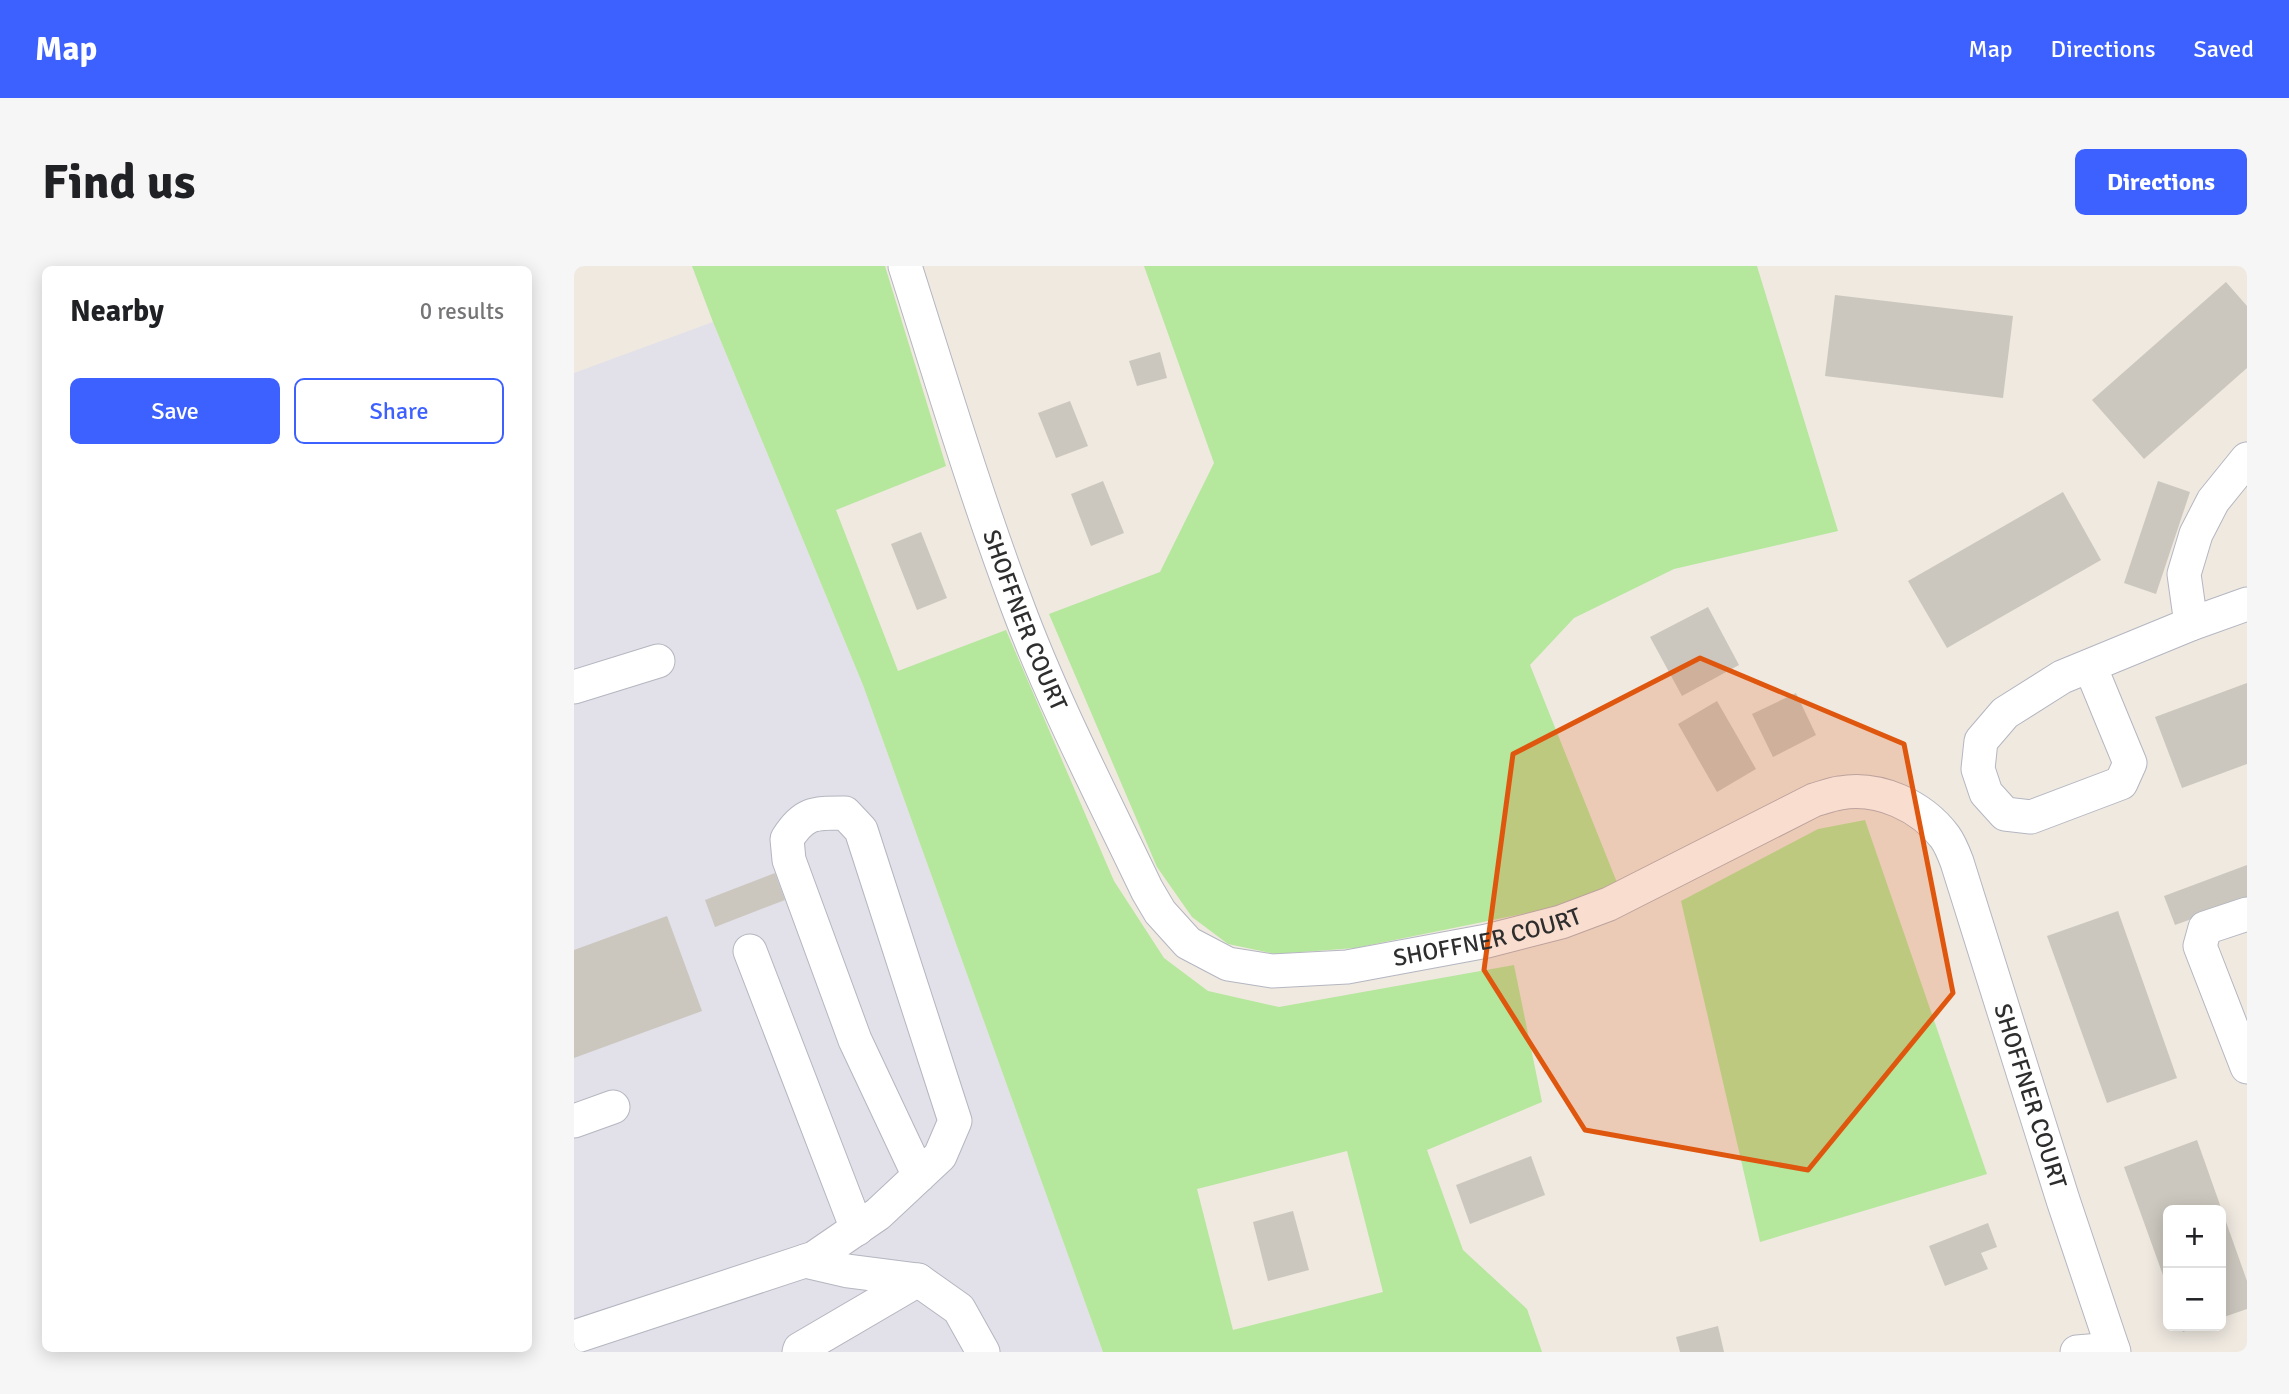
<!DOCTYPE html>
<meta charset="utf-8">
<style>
body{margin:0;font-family:Signika,sans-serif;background:#f6f6f6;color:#202124}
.controls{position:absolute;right:21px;bottom:21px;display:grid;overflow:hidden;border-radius:10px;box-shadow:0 4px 18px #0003}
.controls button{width:63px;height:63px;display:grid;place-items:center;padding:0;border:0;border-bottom:2px solid #e0e0e0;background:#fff;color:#202124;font:35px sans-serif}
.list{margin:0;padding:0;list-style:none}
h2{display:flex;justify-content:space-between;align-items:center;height:91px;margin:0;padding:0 28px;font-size:30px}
h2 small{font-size:23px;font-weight:400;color:#757577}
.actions{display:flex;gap:14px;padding:21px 28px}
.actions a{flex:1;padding:16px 0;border:2px solid #3d61ff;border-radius:10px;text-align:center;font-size:24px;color:#3d61ff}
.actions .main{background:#3d61ff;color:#fff}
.map{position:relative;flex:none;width:1673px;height:1086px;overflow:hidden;border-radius:10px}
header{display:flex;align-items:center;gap:42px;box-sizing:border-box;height:98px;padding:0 35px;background:#3d61ff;color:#fff}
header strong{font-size:33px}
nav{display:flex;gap:38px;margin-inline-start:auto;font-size:24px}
.intro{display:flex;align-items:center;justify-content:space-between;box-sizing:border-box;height:168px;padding:0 42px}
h1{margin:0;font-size:49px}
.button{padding:18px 32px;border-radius:10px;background:#3d61ff;color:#fff;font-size:24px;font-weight:700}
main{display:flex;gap:42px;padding:0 42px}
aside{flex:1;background:#fff;border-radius:10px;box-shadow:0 4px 18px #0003}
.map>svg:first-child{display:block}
.industrial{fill:#e2e0e8}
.green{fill:#b5e79c;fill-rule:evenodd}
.building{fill:#cbc7be}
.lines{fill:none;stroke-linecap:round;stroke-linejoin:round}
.minor-casing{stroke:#b4b6c1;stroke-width:35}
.minor{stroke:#fff;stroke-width:33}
.marked{fill:#df570e;fill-opacity:0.2;stroke:#df570e;stroke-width:5;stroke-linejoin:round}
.labels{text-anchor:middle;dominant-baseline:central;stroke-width:5;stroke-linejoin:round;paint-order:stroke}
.street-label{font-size:24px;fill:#2e2e2e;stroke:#fff}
</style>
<header>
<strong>Map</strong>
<nav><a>Map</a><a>Directions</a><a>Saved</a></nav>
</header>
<div class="intro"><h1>Find us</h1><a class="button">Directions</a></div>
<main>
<aside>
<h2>Nearby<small>0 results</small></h2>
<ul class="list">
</ul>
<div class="actions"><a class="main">Save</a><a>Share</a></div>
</aside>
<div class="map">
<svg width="1673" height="1086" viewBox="0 0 1673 1086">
<rect width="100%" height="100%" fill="#efe9e0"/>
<path class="industrial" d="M139,56L289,419L529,1086H0V107Z"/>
<g class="green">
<path d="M118,0H311L372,200L262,244L324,405L432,364L540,615L590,692L634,725L705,741L940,699L968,836L853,884L889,984L953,1043L968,1086H529L289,419L139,56ZM773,885L809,1026L659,1064L623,923Z"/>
<path d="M570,0H1183L1264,265L1100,303L1000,352L956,399L1044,619L988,640L781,682L701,688L654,678L618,651L583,601L475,348L586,306L640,197Z"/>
<path d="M1291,554L1413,908L1186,976L1107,635L1244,563Z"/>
</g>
<g class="building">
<path d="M1652,16L1673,40V102L1570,193L1518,134Z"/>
<path d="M1261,29L1439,50L1429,132L1251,110Z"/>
<path d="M586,86L593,112L563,120L555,95Z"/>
<path d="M496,135L514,180L482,192L464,147Z"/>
<path d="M529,215L550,267L517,280L497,228Z"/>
<path d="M1584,215L1616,226L1582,328L1550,317Z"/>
<path d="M1489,226L1527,294L1373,382L1334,315Z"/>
<path d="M347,266L373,332L343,344L317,278Z"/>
<path d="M1134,341L1165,399L1108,430L1076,371Z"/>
<path d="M1673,417V498L1608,522L1581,451Z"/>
<path d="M1222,427L1242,469L1199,491L1178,448Z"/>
<path d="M1143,435L1182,503L1143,526L1104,458Z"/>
<path d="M1673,599V633L1601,659L1590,630Z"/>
<path d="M201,607L211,634L141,661L131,634Z"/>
<path d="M1544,645L1603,812L1533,837L1473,670Z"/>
<path d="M93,650L128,745L0,792V684Z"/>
<path d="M1623,874L1673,1015V1043L1647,1052V944H1594V1023L1550,901Z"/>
<path d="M957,890L971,929L896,958L882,919Z"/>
<path d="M719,945L735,1004L694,1015L679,956Z"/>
<path d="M1414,957L1423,981L1407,987L1414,1003L1371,1020L1355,980Z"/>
<path d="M1144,1060L1150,1086H1106L1102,1071Z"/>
<path d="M1607,1060H1625L1609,1066Z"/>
</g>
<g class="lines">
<g class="minor-casing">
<g id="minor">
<path id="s1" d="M331,0C367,113 401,227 443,339C479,436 528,530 573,624L586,646L614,677L654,698L698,705L773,701L913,675L987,656L1035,638L1240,534C1248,532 1257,528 1266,527C1305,520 1348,540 1371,571C1376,578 1380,588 1383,596L1489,934L1540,1086"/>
<path d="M1617,358L1610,308L1622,268L1639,235L1673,193"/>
<path d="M1516,400L1556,497L1547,517L1457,551L1431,548L1412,527L1404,503L1407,475L1431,447L1488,411L1617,358L1673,338"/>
<path d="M0,421L84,395"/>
<path d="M1673,648L1631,662L1626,680L1673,801"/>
<path d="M176,685L283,963"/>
<path d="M0,855L39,841"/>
<path d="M231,995L274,1005L344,1014L385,1043L409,1086"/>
<path d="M0,1071L240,992L304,948L366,890L381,855L287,564L271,547C240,547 230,546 213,573L215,594L281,774L345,910"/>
<path d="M225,1086L226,1083L344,1014"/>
<path d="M1503,1086L1539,1083"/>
</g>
</g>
<use href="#minor" class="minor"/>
</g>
<path class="marked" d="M1126,392L1330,478L1379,727L1234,904L1011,864L910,704L939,488Z"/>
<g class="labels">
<g class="street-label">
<text stroke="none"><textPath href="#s1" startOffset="374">SHOFFNER COURT</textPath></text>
<text stroke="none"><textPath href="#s1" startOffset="1046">SHOFFNER COURT</textPath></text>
<text stroke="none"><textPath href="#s1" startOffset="1822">SHOFFNER COURT</textPath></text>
</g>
</g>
</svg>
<div class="controls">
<button>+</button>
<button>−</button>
</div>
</div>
</main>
